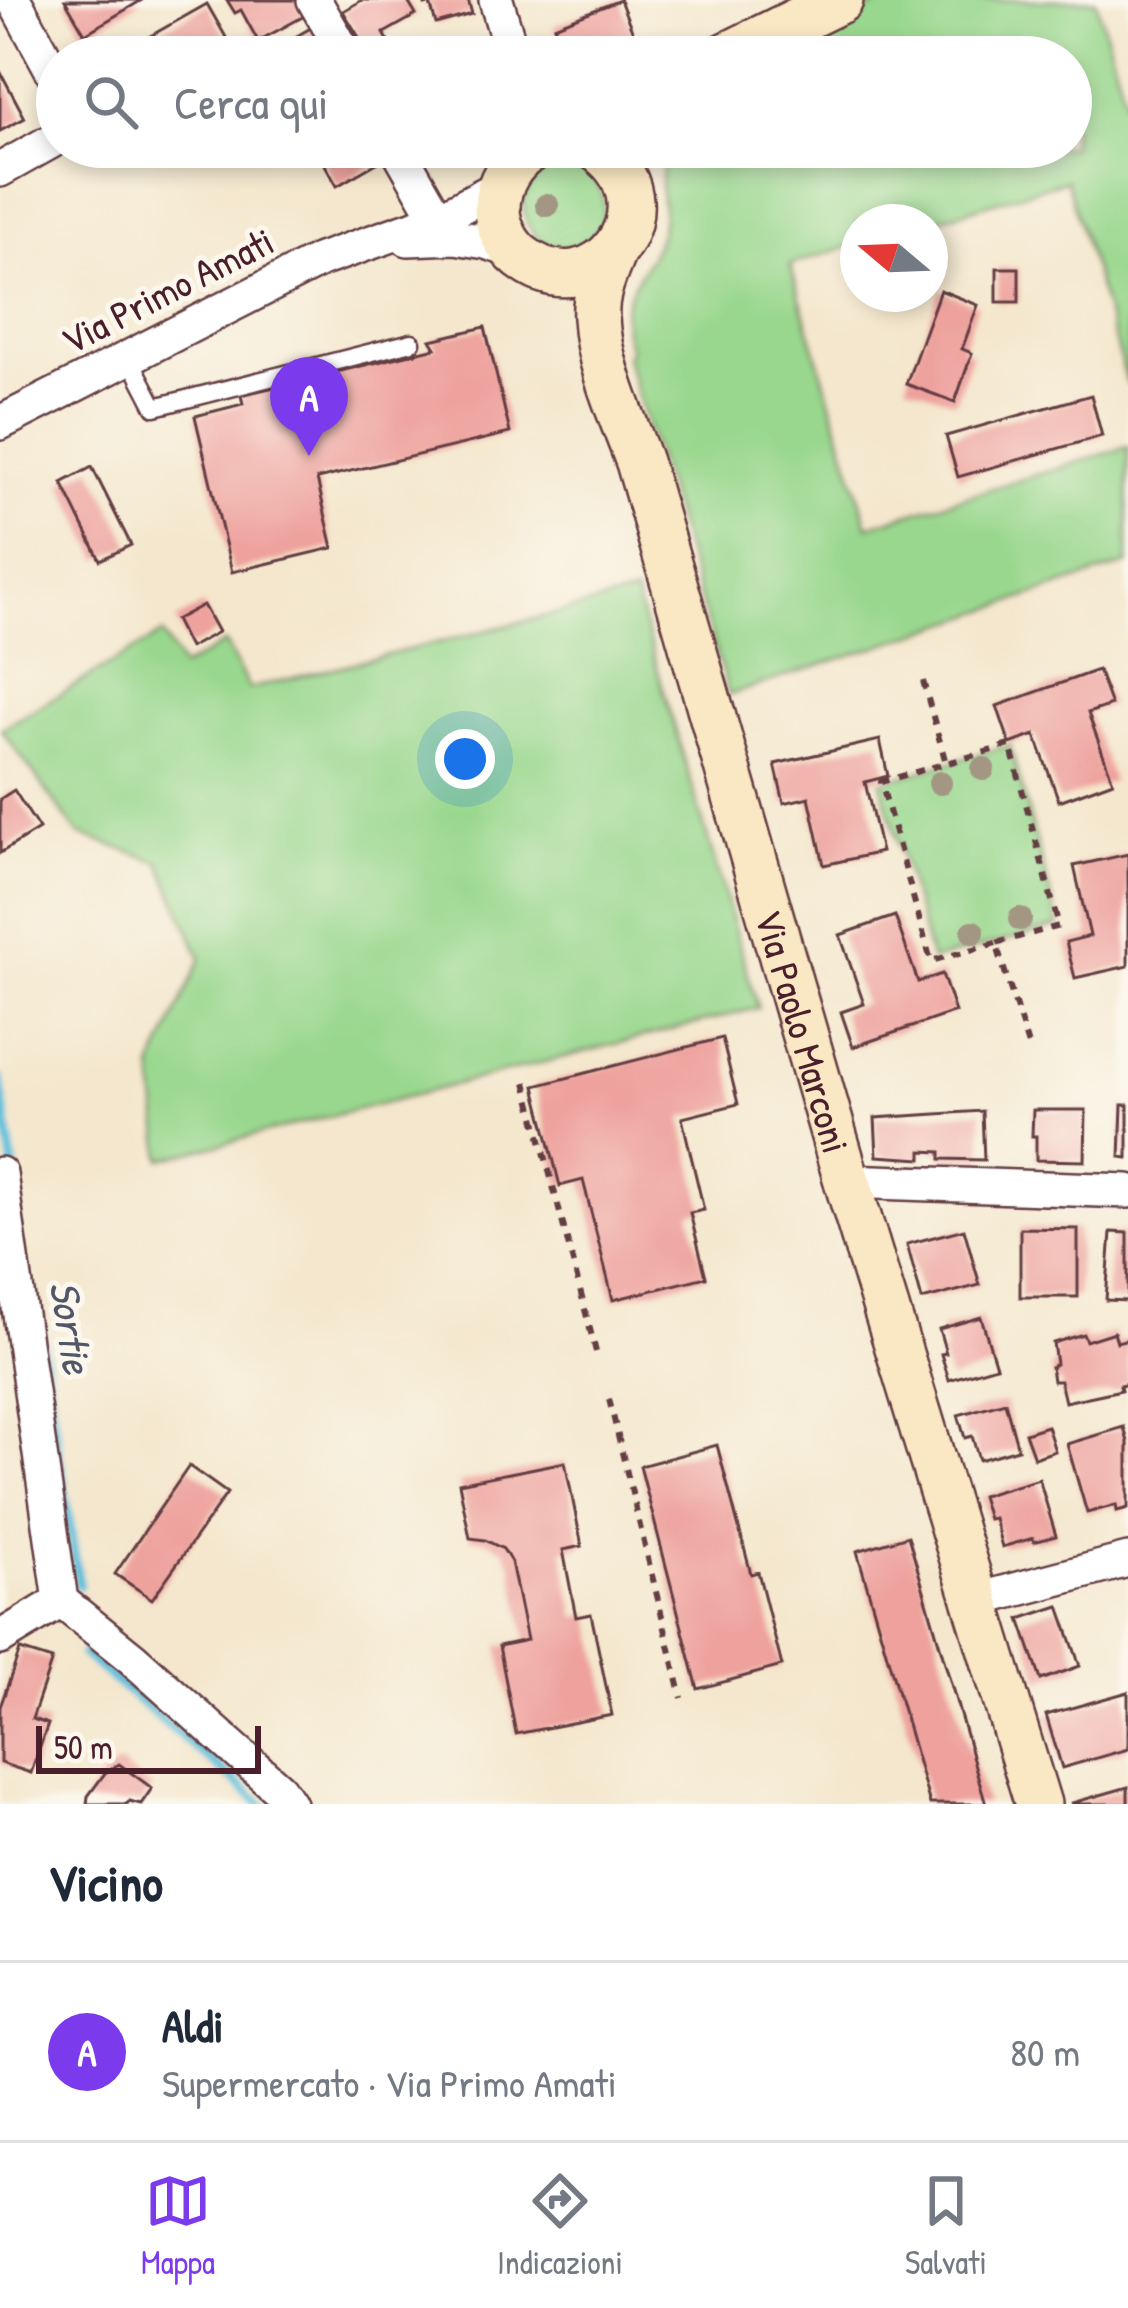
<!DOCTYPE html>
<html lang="it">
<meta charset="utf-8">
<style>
body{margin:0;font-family:"Patrick Hand",sans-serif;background:#f2f2f3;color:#1f2937}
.compass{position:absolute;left:840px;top:204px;width:108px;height:108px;border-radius:50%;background:#fff;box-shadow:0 6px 18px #0003;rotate:289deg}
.scale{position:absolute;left:36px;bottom:30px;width:225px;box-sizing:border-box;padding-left:12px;border:6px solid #4a1f2b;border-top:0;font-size:33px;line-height:42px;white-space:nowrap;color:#4a1f2b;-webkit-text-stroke:9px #fbf7ec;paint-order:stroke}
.you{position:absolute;left:465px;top:759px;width:42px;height:42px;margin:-30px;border:9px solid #fff;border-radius:50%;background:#1a73e8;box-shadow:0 0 0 18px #1a73e833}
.badge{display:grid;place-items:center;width:78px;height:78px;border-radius:50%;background:#7c3aed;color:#fff;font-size:39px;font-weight:700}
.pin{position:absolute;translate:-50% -99px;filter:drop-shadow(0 3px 6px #0008)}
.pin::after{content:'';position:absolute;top:63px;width:42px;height:36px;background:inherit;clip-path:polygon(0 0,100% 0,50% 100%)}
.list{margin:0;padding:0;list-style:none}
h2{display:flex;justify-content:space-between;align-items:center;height:156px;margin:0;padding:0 48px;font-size:51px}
h2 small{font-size:39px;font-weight:400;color:#747a83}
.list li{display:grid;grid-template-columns:78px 1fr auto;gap:36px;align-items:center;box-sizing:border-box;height:180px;padding:0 48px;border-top:3px solid #e0e1e3}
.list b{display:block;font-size:45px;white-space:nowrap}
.list p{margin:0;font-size:39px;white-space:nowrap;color:#747a83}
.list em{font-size:39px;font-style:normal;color:#747a83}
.icon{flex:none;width:66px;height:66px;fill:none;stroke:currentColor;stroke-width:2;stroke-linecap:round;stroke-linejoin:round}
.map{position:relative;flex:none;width:1128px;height:1804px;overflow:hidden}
.search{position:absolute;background:#fff;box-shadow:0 6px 18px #0003;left:36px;right:36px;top:36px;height:132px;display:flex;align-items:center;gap:30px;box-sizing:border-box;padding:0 42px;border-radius:66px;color:#747a83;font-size:45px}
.sheet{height:336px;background:#fff}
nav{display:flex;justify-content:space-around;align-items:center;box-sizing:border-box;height:168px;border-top:3px solid #e0e1e3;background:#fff;font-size:33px;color:#747a83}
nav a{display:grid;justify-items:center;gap:6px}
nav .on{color:#7c3aed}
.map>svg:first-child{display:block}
.green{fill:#98d78d;stroke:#717b5c;stroke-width:3}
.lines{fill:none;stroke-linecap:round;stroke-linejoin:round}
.stream{stroke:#5dbfdb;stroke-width:9}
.building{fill:#eea19d}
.lane-casing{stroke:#643d43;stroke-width:21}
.street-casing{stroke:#643d43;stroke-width:38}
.secondary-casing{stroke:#643d43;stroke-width:50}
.path{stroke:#643d43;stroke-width:6;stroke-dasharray:9 9;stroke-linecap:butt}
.lane{stroke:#fff;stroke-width:16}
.street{stroke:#fff;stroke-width:33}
.secondary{stroke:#fae7c3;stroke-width:45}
.tree{fill:#a39784}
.labels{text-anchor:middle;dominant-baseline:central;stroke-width:10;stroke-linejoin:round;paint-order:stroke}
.street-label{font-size:39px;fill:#4a1f2b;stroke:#fbf7ec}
.water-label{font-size:42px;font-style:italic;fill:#515769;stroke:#fbf7ec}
</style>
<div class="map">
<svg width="1128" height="1804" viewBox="0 0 1128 1804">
<rect width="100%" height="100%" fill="#fbf7ec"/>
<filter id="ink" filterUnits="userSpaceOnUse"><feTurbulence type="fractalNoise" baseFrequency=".00833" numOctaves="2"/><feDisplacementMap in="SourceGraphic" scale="24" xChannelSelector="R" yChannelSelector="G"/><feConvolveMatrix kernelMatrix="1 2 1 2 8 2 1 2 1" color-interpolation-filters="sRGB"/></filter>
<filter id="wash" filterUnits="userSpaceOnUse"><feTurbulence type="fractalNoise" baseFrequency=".004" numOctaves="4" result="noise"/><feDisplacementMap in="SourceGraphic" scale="48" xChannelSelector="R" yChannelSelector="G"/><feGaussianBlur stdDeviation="2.7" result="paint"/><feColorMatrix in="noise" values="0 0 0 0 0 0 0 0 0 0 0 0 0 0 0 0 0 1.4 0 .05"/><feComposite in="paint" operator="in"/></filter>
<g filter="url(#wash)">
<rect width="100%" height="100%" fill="#f4e7cd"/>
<g class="green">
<path d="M888,0H1096L1128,110V385L1066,180L929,222H858V244L790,265L868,526L1128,447V564L729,695L626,357L630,348C607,292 654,273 662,223C664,210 661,198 661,185C661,172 664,159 667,147H1071V57H774Z"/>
<circle cx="564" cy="207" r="40"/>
<path d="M635,594L758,1008L162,1159L153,1068L201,958L160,862L78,834L1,729L162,634L182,668L225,643L249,689Z"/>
<path d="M1010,745L1059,926L931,961L881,782Z"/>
</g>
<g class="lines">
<g class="stream">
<path d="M0,1079L15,1177"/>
<path d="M34,1294L79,1585"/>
<path d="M83,1654L262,1804"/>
</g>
</g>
<g id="blocks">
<g class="building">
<path d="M65,0H142L85,34Z"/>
<path d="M227,0H303L310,13L258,41L241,10L235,13Z"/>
<path d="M362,0H407L416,15L384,33L391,46L371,57L343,11Z"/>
<path d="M424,0H468L472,14L436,24L430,4L425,5Z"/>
<path d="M620,0L642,55L636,57H579L577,51L566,55L554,26Z"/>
<path d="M207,4L235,53L227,57H113Z"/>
<path d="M314,26L333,57H261Z"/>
<path d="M0,71L25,118L0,131Z"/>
<path d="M315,147H384L389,156L337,186Z"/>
<rect x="997" y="268" width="22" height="34"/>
<path d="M940,290L978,305L962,349L972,353L955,402L906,384Z"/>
<path d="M485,327L510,433L317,479L333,548L232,572L195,416L243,404L241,395L436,348L431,340Z"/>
<path d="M1091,395L1102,436L958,477L946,436Z"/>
<path d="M92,467L131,545L100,560L62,483Z"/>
<path d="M203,605L218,632L189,648L175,620Z"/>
<path d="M1098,670L1111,705L1088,713L1113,781L1059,801L1035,735L1010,744L997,706Z"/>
<path d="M880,740L888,776L865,782L881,852L824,865L809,797L784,803L775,764Z"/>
<path d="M14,790L39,829L0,853V799Z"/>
<path d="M1128,854V966L1075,978L1066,942L1090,936L1074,866Z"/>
<path d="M895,916L918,982L942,974L955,1012L853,1047L841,1012L864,1004L840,935Z"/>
<path d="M722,1038L738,1104L682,1118L704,1210L690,1213L706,1277L613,1300L583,1180L560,1186L535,1086Z"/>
<path d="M1122,1105H1128V1158L1120,1157Z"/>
<path d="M1033,1110H1086L1085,1161L1036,1160V1136H1032Z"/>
<path d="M982,1111L984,1160L941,1159V1152L922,1151V1159L877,1156L875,1118Z"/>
<path d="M1020,1228L1078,1229V1297H1020Z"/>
<path d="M964,1229L980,1285L922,1300L907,1244Z"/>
<path d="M1111,1232L1128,1233V1301L1106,1300Z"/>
<path d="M981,1317L996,1366L949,1380L941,1354L946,1353L939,1329Z"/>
<path d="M1114,1332L1117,1342L1128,1339V1383L1120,1385L1121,1390L1065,1402L1060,1381H1053L1051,1367L1056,1364L1053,1343L1083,1334L1086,1341Z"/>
<path d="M1005,1402L1018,1449L979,1460L972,1436L965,1438L958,1415Z"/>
<path d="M1047,1426L1055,1451L1034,1458L1025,1433Z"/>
<path d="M1124,1427L1128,1442V1508L1117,1511L1116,1505L1087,1513L1067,1444Z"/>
<path d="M717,1445L751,1574L758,1572L782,1666L698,1689L640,1466Z"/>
<path d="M565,1462L582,1546L563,1550L576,1617L591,1614L612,1715L516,1734L499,1646L527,1640L511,1562L503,1549L485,1540L470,1538L459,1483Z"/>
<path d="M189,1466L227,1493L152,1599L115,1574Z"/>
<path d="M1039,1479L1056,1536L1034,1542L1033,1538L1002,1547L994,1518L988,1519L981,1496Z"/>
<path d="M908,1536L986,1804H930L857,1551Z"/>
<path d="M1059,1606L1080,1666L1041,1680L1020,1619Z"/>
<path d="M20,1650L52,1660L32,1719L48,1724L31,1773L0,1763V1707Z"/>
<path d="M1128,1692V1749L1062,1768L1046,1715Z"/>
<path d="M119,1764L152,1788L141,1804L129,1801L127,1804H87L88,1796L105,1773Z"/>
<path d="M1128,1787V1804H1073L1072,1803Z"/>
</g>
</g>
</g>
<g filter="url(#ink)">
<use href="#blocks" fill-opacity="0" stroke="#643d43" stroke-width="3"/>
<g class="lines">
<g class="lane-casing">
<path id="lane" d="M129,357L155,407L412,342"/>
</g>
<g class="street-casing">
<g id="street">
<path d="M14,0L57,79"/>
<path d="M314,0L347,57"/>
<path d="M496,0L513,57"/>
<path d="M397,147L438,219"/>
<path d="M0,170L57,138"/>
<path d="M408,239L455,237L486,242L513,251"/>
<path d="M0,423L320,260L438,219L500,186"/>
<path d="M0,1174L61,1601L132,1658L279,1789L289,1804"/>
<path d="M847,1181L1128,1191"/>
<path d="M977,1600L1128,1560"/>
<path d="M0,1638L61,1601"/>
</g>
</g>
<g class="secondary-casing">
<g id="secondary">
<path d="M724,57L840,0"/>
<path d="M534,147C513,158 497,183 497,208C497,226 507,246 521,257C596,316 679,203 595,147"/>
<path id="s1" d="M612,254C604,274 594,295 596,318C598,364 623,419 639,462L847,1181L1038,1804"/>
</g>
</g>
<g class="path">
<path d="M923,681L946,763"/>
<path d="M996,943L931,961L881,782L1010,745L1059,926L996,943L1029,1049"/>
<path d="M526,1082L596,1352"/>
<path d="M609,1399L682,1698"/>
</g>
<use href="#lane" class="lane"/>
<use href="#street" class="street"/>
<use href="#secondary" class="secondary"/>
</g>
<g class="tree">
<circle cx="547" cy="205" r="12"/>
<circle cx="983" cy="769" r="12"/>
<circle cx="940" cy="783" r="12"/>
<circle cx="1020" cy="919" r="12"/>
<circle cx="973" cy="932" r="12"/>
</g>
</g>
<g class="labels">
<g class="street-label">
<text transform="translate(167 290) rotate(-27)">Via Primo Amati</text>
<text stroke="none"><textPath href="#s1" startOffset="810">Via Paolo Marconi</textPath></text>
</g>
<g class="water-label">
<text transform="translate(72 1327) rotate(81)">Sortie</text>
</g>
</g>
</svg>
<svg class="compass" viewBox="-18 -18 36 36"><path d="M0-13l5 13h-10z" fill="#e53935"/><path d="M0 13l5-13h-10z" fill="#747a83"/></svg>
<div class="scale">50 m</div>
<div class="you"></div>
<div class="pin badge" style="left:309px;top:456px">A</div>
<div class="search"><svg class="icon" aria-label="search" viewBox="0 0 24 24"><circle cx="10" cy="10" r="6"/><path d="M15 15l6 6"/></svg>Cerca qui</div>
</div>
<section class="sheet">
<h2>Vicino<small></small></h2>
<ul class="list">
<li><span class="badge">A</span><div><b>Aldi</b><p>Supermercato · Via Primo Amati</p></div><em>80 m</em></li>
</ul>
</section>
<nav>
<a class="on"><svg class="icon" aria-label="map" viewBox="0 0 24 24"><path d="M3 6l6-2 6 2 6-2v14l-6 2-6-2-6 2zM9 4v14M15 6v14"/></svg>Mappa</a>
<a><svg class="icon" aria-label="directions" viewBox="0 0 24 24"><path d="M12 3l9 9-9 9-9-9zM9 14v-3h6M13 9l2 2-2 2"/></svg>Indicazioni</a>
<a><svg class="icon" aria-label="saved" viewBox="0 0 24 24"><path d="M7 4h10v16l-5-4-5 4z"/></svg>Salvati</a>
</nav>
